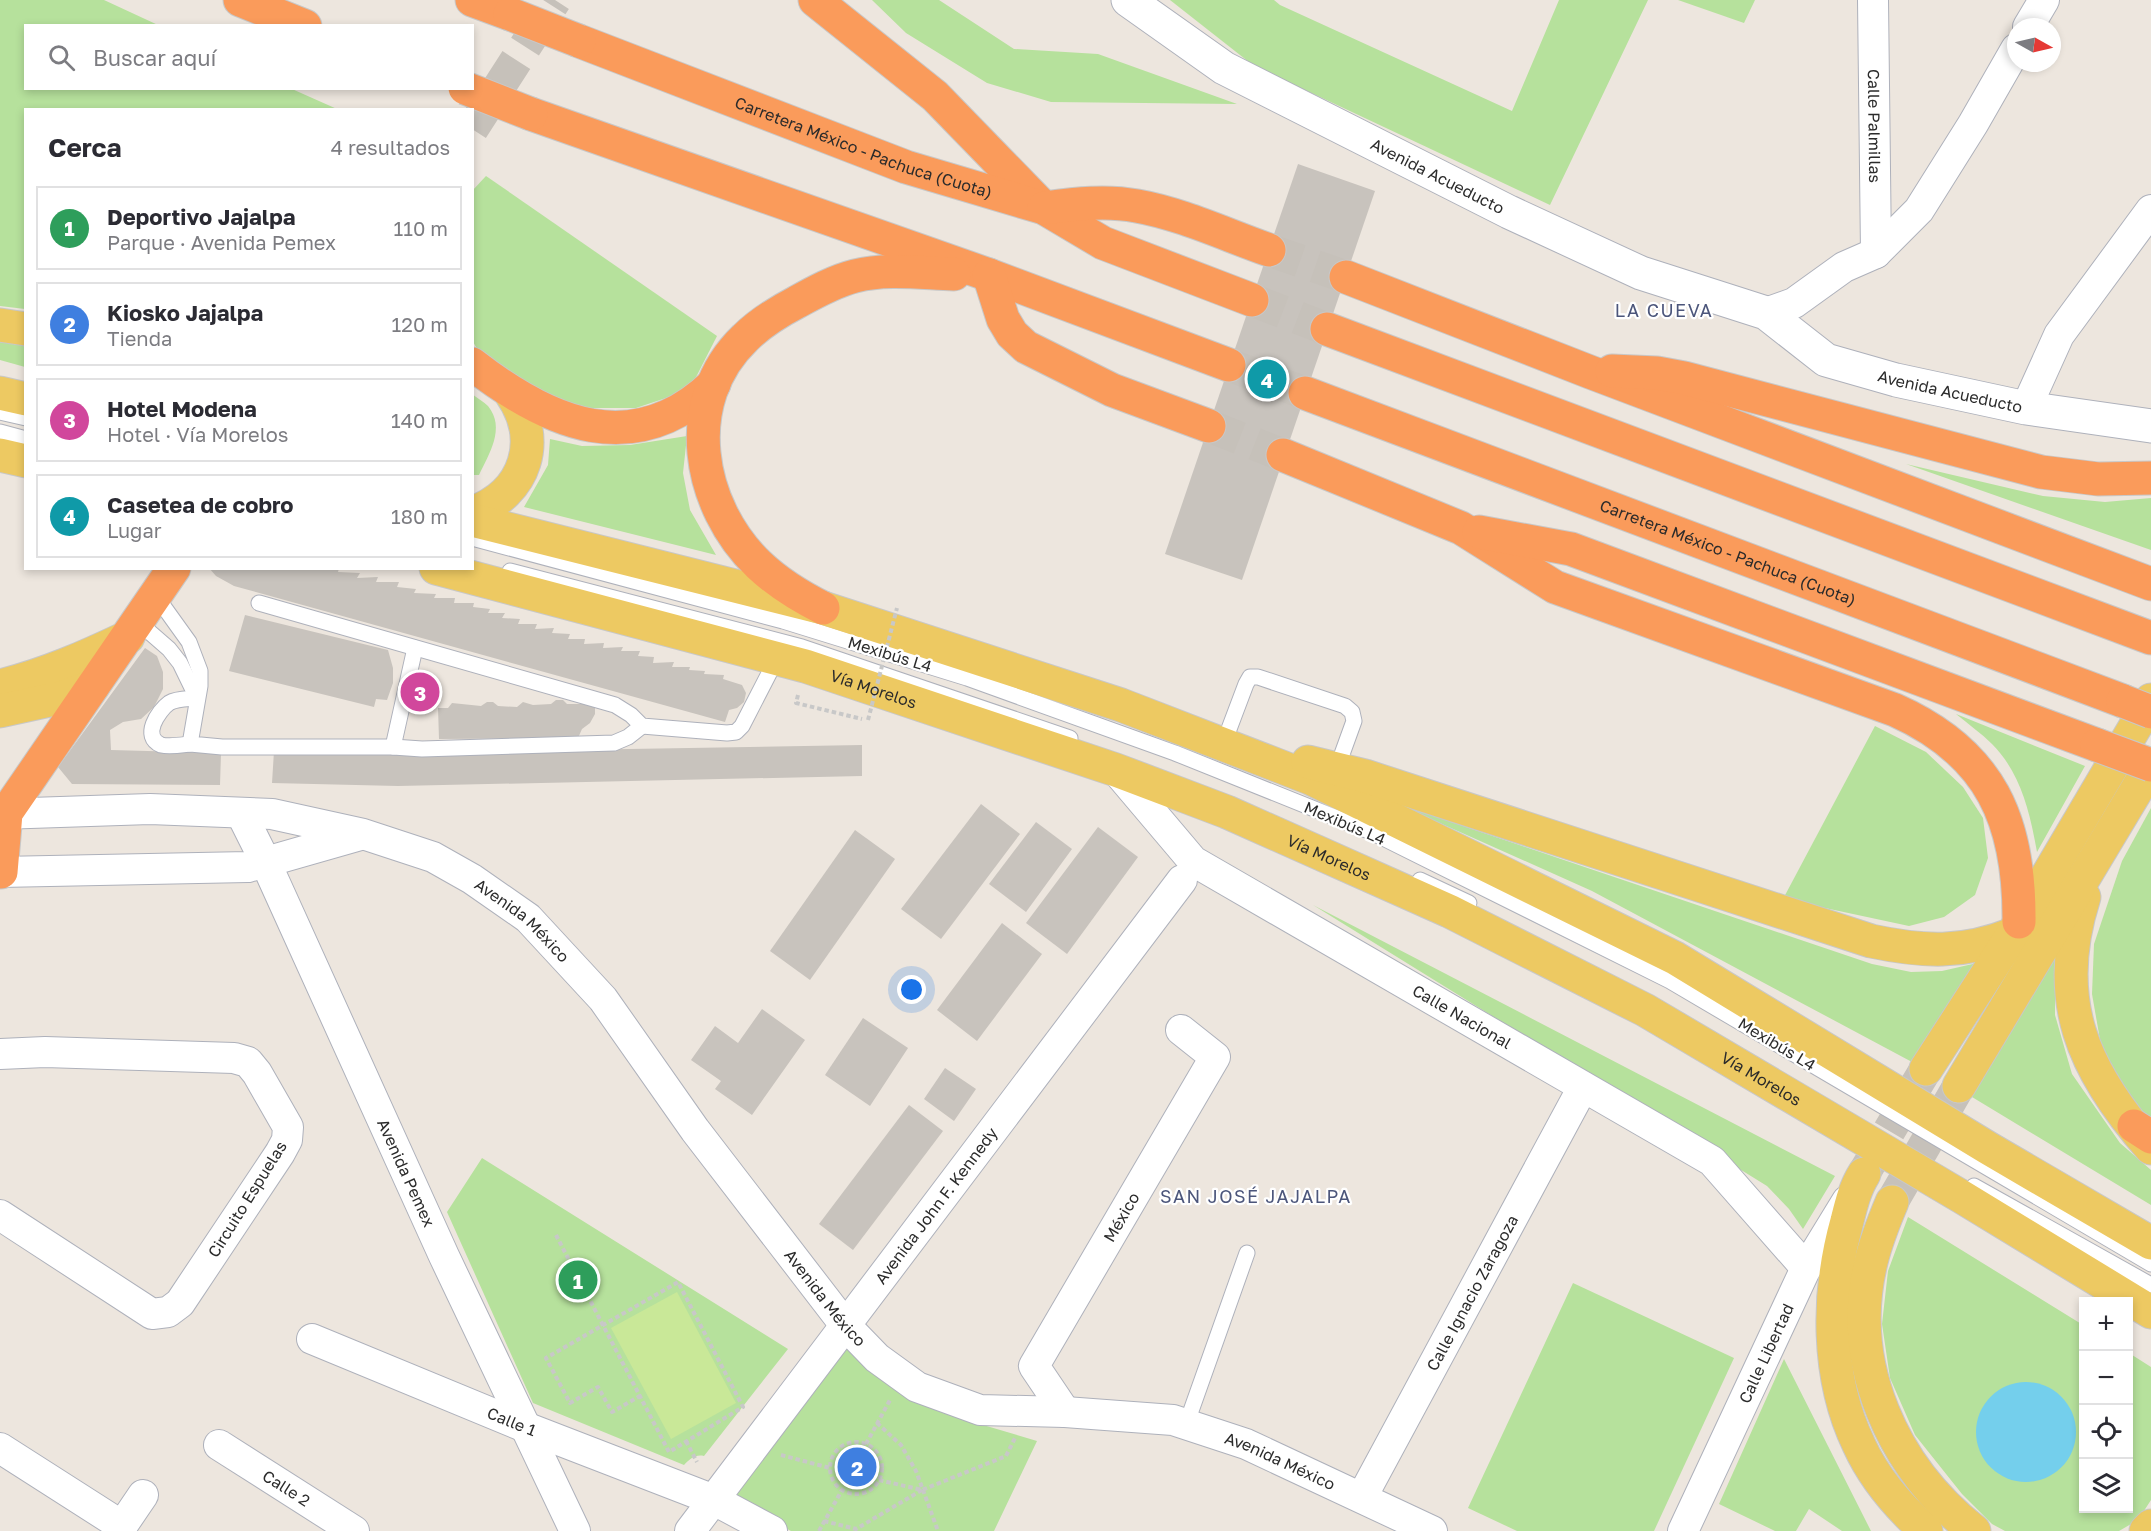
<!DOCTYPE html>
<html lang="es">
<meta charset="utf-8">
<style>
body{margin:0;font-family:"Golos Text",sans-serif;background:#f2f2f3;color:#2b2b33}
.controls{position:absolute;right:18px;bottom:18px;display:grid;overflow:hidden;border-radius:0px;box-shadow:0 3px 9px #0003}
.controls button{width:54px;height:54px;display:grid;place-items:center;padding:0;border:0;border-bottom:2px solid #e1e1e2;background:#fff;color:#2b2b33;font:30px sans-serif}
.compass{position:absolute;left:2007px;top:18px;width:54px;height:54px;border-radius:50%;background:#fff;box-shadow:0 3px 9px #0003;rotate:98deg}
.you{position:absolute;left:912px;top:990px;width:21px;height:21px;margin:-15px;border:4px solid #fff;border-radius:50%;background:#1a73e8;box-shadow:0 0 0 9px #1a73e833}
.badge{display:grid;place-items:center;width:39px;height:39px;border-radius:50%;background:#0b8043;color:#fff;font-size:20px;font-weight:700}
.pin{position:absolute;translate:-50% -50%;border:3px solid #fff;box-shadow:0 2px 6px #0006}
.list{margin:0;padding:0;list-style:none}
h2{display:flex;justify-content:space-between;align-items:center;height:78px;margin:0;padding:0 24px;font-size:26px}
h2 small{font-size:20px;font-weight:400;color:#7c7c81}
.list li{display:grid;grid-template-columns:39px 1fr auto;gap:18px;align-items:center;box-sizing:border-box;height:84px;margin:0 12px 12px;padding:0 12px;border:2px solid #e1e1e2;border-radius:0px}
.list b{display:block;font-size:22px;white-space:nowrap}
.list p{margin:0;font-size:20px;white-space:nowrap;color:#7c7c81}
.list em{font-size:20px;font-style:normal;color:#7c7c81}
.icon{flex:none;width:33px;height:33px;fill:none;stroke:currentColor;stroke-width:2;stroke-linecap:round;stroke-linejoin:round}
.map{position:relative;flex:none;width:2151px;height:1531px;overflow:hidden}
.search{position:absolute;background:#fff;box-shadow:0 3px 9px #0003;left:24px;top:24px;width:450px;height:66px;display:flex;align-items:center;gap:15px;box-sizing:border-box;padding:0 21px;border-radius:0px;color:#7c7c81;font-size:22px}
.panel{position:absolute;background:#fff;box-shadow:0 3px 9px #0003;left:24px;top:108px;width:450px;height:462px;border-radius:0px}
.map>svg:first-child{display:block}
.green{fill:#b6e19c}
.pitch{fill:#c9e898}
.water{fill:#74cfec}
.building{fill:#c8c3bd}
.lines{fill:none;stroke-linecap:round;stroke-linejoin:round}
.primary-tunnel{stroke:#c6c1ba;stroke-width:33;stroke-dasharray:33 16;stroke-linecap:butt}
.highway-tunnel{stroke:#c6c1ba;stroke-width:33;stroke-dasharray:33 16;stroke-linecap:butt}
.lane-casing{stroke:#aeb1bb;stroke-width:17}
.street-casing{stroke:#aeb1bb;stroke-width:32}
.secondary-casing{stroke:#aeb1bb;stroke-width:35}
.primary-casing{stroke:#c8c8c8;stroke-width:35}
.highway-casing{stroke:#c8c8c8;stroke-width:35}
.path{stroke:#c8c8c8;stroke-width:4;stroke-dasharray:4.5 3;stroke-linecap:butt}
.lane{stroke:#fff;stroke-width:15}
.street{stroke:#fff;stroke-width:30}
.secondary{stroke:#fff;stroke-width:33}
.primary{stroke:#edc962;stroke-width:33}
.highway{stroke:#fa9b5b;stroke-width:33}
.highway-bridge-casing{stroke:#c8c8c8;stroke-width:35;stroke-linecap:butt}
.path-bridge{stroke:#c8c8c8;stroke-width:4;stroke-dasharray:4.5 3;stroke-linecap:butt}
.highway-bridge{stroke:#fa9b5b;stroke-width:33}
.labels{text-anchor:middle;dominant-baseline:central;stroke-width:4.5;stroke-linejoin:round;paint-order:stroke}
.street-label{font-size:16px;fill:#2b2b2b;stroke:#fff}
.neighbourhood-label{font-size:18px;letter-spacing:1.5px;fill:#4c567b;stroke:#fff}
</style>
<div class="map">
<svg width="2151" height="1531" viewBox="0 0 2151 1531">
<rect width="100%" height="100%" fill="#ede6de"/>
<g class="green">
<path d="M0,0H104L158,25L26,26V88L292,89L337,109L26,110L25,309L0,306Z"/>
<path d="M872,0H939L1014,49L1098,54L1237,104L1051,102L987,83L906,33Z"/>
<path d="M1170,0H1274L1280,5L1512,111L1559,0H1648L1550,205L1254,66Z"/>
<path d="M1678,0H1755L1744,23Z"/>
<path d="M486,176L717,336L692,385L672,396L636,408H587L539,395L481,355L473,342L472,191Z"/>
<path d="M0,339L25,343V367L0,360Z"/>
<path d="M472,394C477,398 484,402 488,406C506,428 489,454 479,475H473Z"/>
<path d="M687,436L683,473L690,510L716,555L524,507L548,465L550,439L582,446L630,445Z"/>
<path d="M1906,464L2043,496L2105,502L2151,498V550Z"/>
<path d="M1956,714L2085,766L2037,852C2030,813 2021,773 1992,744C1981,733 1968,724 1956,714Z"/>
<path d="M1875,726L1926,752L1963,787L1983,818L1988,858L1975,895L1944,917L1909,926L1783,899Z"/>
<path d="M1395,803L1872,964L1911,972L1942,971L1977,963L1912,1062L1592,891Z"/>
<path d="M2151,808V1120L2128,1101L2102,1051L2092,994L2094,944L2122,861Z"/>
<path d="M1313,905L1835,1176L1803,1229L1789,1209L1767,1186Z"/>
<path d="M2055,954V1015L2072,1074L2120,1143L2151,1170V1205L1972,1097Z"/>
<path d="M482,1158L788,1349L704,1456C695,1454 690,1459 684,1465L533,1403L447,1212Z"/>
<path d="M1908,1217L2083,1325L2084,1508H2128L2129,1353L2151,1367V1500L2138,1520L2119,1531H2005L1992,1524L1962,1494L1915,1435L1890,1378L1882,1324L1888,1271Z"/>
<path d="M1573,1283L1734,1358L1654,1531H1517L1468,1508Z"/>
<path d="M845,1342L973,1422L1037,1441L994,1531H791L760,1514L733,1491Z"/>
<path d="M1784,1359L1871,1531H1842L1809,1509L1796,1531H1775L1719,1504Z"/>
</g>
<path class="pitch" d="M677,1292L736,1403L671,1439L611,1328Z"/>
<circle class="water" cx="2026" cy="1432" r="50"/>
<g class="building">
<path d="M1298,164L1375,191L1242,580L1165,554Z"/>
<path d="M209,568H339L338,572L360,573L357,578L378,577L376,582H399L397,587L416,589L414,593L436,594L434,598H455L454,603H474L473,607L490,609L488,613H505L502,618L520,619L518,624H537L535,629L554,628L552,633L570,634L568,639H585L584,644L604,643L603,648L623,647L621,651H640L638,656L654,657L653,663L674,662L672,667H690L689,670L705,671L704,674L724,675L723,679L742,685L746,693L744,702L737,708L729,710L725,722L234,586L216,576Z"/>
<path d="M245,615L388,650L393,668V683L387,700L376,699L374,707L229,671Z"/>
<path d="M145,648L157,656L163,672V689L154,707L141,719L123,722L110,730L111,750L221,753L220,785L72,784L58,767Z"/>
<path d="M556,700H563L567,704H595V714L590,723L582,729L578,738L439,739L438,708H448L452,703L481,706L487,702H493L498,706L517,707L523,702L533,705L551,704Z"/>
<path d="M862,745V776L398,786L272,783L274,751L397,753Z"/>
<path d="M981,804L1020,834L941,939L901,909Z"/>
<path d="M1036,822L1072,849L1026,912L989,884Z"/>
<path d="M1098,827L1138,857L1067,954L1026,923Z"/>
<path d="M855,830L895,859L810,980L770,951Z"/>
<path d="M1002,923L1042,954L977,1041L937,1010Z"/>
<path d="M762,1009L805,1040L752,1115L715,1089L721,1081L691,1060L715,1026L738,1043Z"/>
<path d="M863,1018L908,1048L870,1106L825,1075Z"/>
<path d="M945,1068L976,1089L954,1121L924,1099Z"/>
<path d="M909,1105L943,1131L853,1250L819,1224Z"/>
<path d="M859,1450L873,1460L870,1480L853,1484L840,1473L843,1456Z"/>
</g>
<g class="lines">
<g class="primary-tunnel">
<path d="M1864,1173L1926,1069"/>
<path d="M1892,1202L1959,1086"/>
</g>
<g class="highway-tunnel">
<path d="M472,129L555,0"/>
<path d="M1269,250L1346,277"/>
<path d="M1252,300L1327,329"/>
<path d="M1229,365L1305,393"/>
<path d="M1209,426L1283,455"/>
</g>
<g class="lane-casing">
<g id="lane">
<path d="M0,412L26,418"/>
<path d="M0,432L26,439"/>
<path d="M472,538L783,621L967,678L1175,753L1369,831L1670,981L2151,1264"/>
<path d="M510,571L802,647L1070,738"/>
<path d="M156,596L189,642L200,671V686L190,744L222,747H393L415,648"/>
<path d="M259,603L615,705L631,715L642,726L727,733L736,732L742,726L777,658"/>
<path d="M138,622L169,649L180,663L197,698"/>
<path d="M190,744C181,745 170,747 161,745C141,737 158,711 169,703C177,698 188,699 197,698"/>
<path d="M1223,745L1246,684L1250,677H1258L1345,706L1352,712L1354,721L1337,768"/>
<path d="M393,747L422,749L614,743L628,737L642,726"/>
<path d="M1420,880L1469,903"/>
<path d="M1974,1186L2151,1285"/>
<path d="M1186,1425L1247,1253"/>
</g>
</g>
<g class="street-casing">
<g id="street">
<path id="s1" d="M1873,0L1876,253"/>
<path d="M2028,27L2044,0"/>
<path d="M1766,313L1794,303L1844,267L1876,253L1919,210L1973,124L2016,49"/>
<path d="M2026,408L2059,335L2151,210"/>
<path id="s2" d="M1116,770L1193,861L1712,1161L1806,1268"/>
<path id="s3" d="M241,813L265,861L444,1256L575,1531"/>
<path id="s4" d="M0,814L150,809L272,814L363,834L433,857L472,879L528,918L603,999L695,1130L845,1325L877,1358L917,1387L980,1410L1065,1412L1173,1420L1246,1444L1432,1531"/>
<path d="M0,872L248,867L360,835"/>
<path d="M0,1054L45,1052L234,1058L248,1062L257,1073L288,1127L287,1140L280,1153L180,1303L168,1312L152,1314L0,1215"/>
<path id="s5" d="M312,1339L525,1427L714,1500L772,1531"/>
<path id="s6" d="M1065,1412L1034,1366L1215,1057L1181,1030"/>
<path id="s7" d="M219,1445L354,1531"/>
<path d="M0,1448L122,1526L143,1495"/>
<path id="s8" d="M1362,1497L1583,1087"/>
<path id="s9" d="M690,1531L1182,880"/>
<path id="s10" d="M1683,1531L1806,1268L1847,1201"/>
</g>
</g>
<g class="secondary-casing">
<g id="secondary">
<path id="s11" d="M1128,0L1224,68L1509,212L1641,273L1766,313L1826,360L1896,380L2026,408L2151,426"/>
</g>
</g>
<g class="primary-casing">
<g id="primary">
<path d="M0,325L26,329"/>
<path d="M0,393L26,399"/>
<path d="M0,455L26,461"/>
<path d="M472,513C527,493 543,439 510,392"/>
<path d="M472,520L823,608L1121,705L1310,778L1675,958L1988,1148L2151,1243"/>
<path id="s12" d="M436,568L805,666L1116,770L1227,812L1449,911L1645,1010L1962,1197L2151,1312"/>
<path d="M0,686C45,675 86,657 128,637"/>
<path d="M0,711L64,697L93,686"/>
<path d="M1308,762L1365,776L1871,941C1923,952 1963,954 2013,934"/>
<path d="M2084,897C2051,1000 2083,1071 2151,1148"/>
<path d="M1926,1069L2013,934L2151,700"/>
<path d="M1959,1086L2151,766"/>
<path d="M1864,1174C1855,1188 1851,1205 1847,1221C1827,1292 1826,1377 1859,1445C1874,1478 1899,1507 1926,1531"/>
<path d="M1892,1202C1884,1221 1876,1241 1871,1262C1846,1365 1893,1467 1974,1531"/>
<path d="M2146,1531L2151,1526"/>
</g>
</g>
<g class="highway-casing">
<g id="highway">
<path d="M240,0L305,26"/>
<path d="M472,0L510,14"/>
<path d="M815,0L935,96L1043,207"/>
<path id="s13" d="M579,41L906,167L1044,208L1103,243L1252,300"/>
<path d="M531,114L989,275L1229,365"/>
<path d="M1044,208C1075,204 1106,200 1137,206C1182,214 1226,235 1269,250"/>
<path d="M989,275L1003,319L1012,334L1026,347L1112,390L1209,426"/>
<path d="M1346,277L1590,372L2151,584"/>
<path d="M1327,329L2151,638"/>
<path d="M472,364C549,424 634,461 714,384"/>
<path d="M1612,371L1657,373L1684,378L2041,472L2098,479L2151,478"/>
<path id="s14" d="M1305,393L2123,701"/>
<path d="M1283,455L1461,528L1555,587L1895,710C1991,753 2020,821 2019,922"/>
<path d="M1479,532L1571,549L2097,745"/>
<path d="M823,608C799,596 778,583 759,565C697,506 679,401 745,338C760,323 778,312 797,302C815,292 835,281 855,276C887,268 921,273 954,274"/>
<path d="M1,872L6,813L174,568"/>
<path d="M2134,1126L2151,1137"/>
</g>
</g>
<g class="path">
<path d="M798,695L796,703L862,719"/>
<path d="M556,1235L669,1452L743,1407L678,1282L546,1358L570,1403L598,1387L612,1412L640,1396"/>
<path d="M877,1423L901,1445L916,1471L938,1531"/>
<path d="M686,1441L697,1462"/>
<circle cx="856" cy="1468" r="26"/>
<path d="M866,1444L890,1400"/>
<path d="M781,1455L830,1468"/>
<path d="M879,1480L922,1490L1006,1456L1015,1438"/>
<path d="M824,1521L856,1529L922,1490"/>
<path d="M819,1531L842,1490"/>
</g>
<use href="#lane" class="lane"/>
<use href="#street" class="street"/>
<use href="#secondary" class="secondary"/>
<use href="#primary" class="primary"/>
<use href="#highway" class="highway"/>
<g class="highway-bridge-casing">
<g id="highway-bridge">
<path d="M510,14L579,41"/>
<path d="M465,88L531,114"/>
<path d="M2123,701L2151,712"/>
<path d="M2097,745L2151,765"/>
</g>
</g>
<path class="path-bridge" d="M868,720L897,608"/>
<use href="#highway-bridge" class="highway-bridge"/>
</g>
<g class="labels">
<g class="street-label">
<text stroke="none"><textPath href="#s1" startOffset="126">Calle Palmillas</textPath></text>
<text stroke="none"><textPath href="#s13" startOffset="304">Carretera México - Pachuca (Cuota)</textPath></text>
<text stroke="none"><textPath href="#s11" startOffset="357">Avenida Acueducto</textPath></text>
<text stroke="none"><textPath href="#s11" startOffset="918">Avenida Acueducto</textPath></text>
<text stroke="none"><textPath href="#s14" startOffset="452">Carretera México - Pachuca (Cuota)</textPath></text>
<text transform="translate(890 654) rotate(17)">Mexibús L4</text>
<text stroke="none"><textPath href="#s12" startOffset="454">Vía Morelos</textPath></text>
<text transform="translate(1345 823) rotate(23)">Mexibús L4</text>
<text stroke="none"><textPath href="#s12" startOffset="940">Vía Morelos</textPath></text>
<text stroke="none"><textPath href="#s4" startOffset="549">Avenida México</textPath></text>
<text stroke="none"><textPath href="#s2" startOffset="430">Calle Nacional</textPath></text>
<text transform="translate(1777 1044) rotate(31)">Mexibús L4</text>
<text stroke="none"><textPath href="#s12" startOffset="1426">Vía Morelos</textPath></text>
<text stroke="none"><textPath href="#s3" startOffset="396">Avenida Pemex</textPath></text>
<text transform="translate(247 1199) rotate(-58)">Circuito Espuelas</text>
<text stroke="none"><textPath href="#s9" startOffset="408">Avenida John F. Kennedy</textPath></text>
<text stroke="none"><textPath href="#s6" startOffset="228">México</textPath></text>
<text stroke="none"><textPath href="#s8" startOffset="232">Calle Ignacio Zaragoza</textPath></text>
<text stroke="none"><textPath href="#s4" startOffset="1035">Avenida México</textPath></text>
<text stroke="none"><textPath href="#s10" startOffset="196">Calle Libertad</textPath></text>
<text stroke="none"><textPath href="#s5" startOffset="216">Calle 1</textPath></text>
<text stroke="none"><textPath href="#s4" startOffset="1539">Avenida México</textPath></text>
<text stroke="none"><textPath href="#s7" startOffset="80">Calle 2</textPath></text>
</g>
<g class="neighbourhood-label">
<text x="1664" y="310">LA CUEVA</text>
<text x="1256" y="1196">SAN JOSÉ JAJALPA</text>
</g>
</g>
</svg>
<div class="controls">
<button>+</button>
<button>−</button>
<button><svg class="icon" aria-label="locate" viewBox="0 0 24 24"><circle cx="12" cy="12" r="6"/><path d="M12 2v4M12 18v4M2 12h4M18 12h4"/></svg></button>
<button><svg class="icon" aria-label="layers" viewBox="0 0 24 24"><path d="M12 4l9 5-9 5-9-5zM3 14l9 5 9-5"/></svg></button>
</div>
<svg class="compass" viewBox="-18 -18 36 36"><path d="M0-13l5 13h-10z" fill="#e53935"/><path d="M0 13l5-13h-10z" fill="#7c7c81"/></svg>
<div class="you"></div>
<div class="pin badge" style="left:578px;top:1280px;background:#2e9e5b">1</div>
<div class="pin badge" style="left:857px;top:1467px;background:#3f7fe0">2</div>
<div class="pin badge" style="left:420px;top:692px;background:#d1479c">3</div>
<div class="pin badge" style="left:1267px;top:379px;background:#0f9aa8">4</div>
<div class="search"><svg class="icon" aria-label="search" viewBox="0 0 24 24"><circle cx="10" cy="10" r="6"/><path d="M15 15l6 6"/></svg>Buscar aquí</div>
<section class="panel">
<h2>Cerca<small>4 resultados</small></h2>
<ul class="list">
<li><span class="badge" style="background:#2e9e5b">1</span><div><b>Deportivo Jajalpa</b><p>Parque · Avenida Pemex</p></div><em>110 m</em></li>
<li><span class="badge" style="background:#3f7fe0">2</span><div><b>Kiosko Jajalpa</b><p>Tienda</p></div><em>120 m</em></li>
<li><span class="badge" style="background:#d1479c">3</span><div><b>Hotel Modena</b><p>Hotel · Vía Morelos</p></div><em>140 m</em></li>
<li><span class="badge" style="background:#0f9aa8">4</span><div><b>Casetea de cobro</b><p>Lugar</p></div><em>180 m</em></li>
</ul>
</section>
</div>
